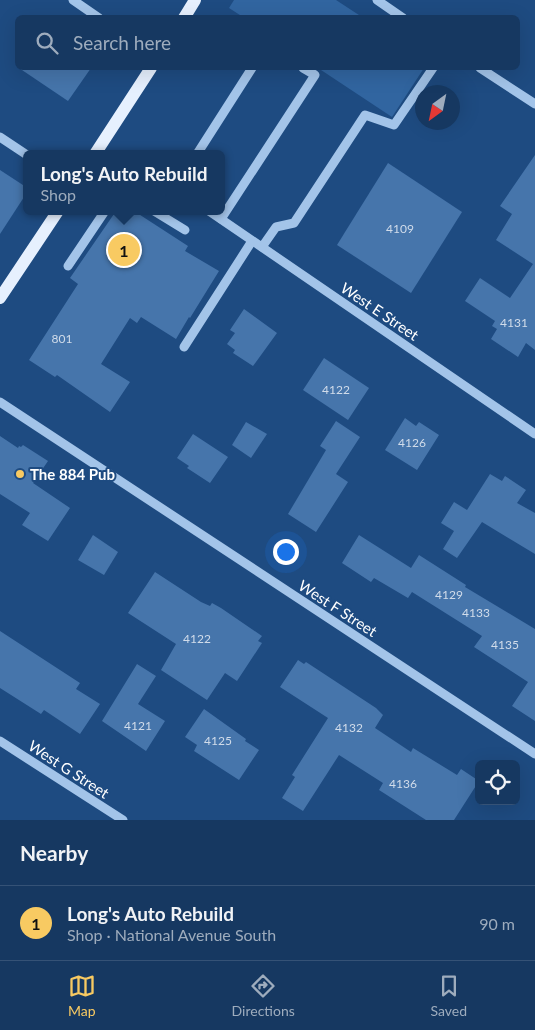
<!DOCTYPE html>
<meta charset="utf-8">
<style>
body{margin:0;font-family:Lato,sans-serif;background:#23436a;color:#f1f3f6}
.controls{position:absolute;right:15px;bottom:15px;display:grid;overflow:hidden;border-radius:8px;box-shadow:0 5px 20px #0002}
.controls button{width:45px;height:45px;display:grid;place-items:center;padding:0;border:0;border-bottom:1px solid #355276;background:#163861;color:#f1f3f6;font:25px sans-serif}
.compass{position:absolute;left:415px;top:85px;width:45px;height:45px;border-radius:50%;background:#163861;box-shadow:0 5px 20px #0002;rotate:213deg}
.you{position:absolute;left:285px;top:551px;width:18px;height:18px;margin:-12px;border:4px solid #fff;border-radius:50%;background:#1a73e8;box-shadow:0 0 0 8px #1a73e833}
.badge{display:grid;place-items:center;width:32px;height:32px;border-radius:50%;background:#f8ca62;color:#111;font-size:16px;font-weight:700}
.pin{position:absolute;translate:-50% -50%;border:2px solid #fff;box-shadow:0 1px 5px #0006}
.popup{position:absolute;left:23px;top:150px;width:202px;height:65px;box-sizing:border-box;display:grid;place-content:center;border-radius:8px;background:#163861;filter:drop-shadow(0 1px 4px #0005);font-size:16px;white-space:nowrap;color:#9eacbd}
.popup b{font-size:19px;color:#f1f3f6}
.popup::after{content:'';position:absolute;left:50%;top:100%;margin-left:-10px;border:10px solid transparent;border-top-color:#163861}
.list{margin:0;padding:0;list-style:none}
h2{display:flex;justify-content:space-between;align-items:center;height:65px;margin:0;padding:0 20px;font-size:21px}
h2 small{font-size:16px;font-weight:400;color:#9eacbd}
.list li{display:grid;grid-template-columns:32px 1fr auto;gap:15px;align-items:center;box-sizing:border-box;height:75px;padding:0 20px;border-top:1px solid #355276}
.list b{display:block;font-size:19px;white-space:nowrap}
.list p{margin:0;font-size:16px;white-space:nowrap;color:#9eacbd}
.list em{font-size:16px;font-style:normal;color:#9eacbd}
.icon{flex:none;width:28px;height:28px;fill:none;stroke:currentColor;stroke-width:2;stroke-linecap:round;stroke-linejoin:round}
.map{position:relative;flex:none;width:535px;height:820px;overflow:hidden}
.search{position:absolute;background:#163861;box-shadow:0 5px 20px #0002;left:15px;right:15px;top:15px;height:55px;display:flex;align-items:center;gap:12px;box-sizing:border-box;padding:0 18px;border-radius:8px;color:#9eacbd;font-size:19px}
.sheet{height:140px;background:#163861}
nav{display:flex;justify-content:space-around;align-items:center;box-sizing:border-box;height:70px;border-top:1px solid #355276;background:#163861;font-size:14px;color:#9eacbd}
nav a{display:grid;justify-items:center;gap:2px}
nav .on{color:#f8ca62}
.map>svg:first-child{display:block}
.green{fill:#3165a0}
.building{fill:#4675ab}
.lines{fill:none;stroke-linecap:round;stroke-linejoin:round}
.minor{stroke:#a3c4e9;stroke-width:9}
.major{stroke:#e6f0fe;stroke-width:12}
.poi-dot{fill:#f8ca62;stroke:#1e4b81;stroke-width:2}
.labels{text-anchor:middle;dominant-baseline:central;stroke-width:4;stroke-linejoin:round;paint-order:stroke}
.number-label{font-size:12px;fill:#d1dcea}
.street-label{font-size:15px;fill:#fff;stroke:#1e4b81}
.poi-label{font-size:15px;font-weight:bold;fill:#fff;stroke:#1e4b81;text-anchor:start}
</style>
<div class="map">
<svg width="535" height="820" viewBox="0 0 535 820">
<rect width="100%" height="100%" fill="#1e4b81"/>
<g class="green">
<path d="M234,0H336L362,17H243L229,8Z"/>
<path d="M318,68H424L392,117Z"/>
</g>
<g class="building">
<path d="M19,68H91L68,101Z"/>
<path d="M535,155V350L526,343L518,357L491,339L497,329L492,326L495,321L465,301L480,278L510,298L533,264L496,240L512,214L500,206Z"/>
<path d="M388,163L462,212L411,293L337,245Z"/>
<path d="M0,170L26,187V194L0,234Z"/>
<path d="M116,211H134L188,246L185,251L219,271L190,318L189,317L176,339L141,317L137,323L130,318L101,364L130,382L110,412L57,375L55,377L29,360L78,284L70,278Z"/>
<path d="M244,309L277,333L253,366L233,353L235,350L227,344L235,333L230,330Z"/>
<path d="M324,358L369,388L348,420L303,390Z"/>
<path d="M405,418L416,426L419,422L439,435L417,470L385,450Z"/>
<path d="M336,421L360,437L336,474L348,482L316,532L288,514L326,450L320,446Z"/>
<path d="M246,422L267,434L251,458L232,445Z"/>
<path d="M193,434L228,457L210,483L187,468L189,466L177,458Z"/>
<path d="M0,436L18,448L19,446L21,447L23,445L48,461L33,483L70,508L48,541L22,525L30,513L0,494Z"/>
<path d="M490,474L502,481L505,476L526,490L517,503L535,513V554L482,522L457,558L443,549L454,531L441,523L454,502L467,510Z"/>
<path d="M93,535L118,552L104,575L78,560Z"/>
<path d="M359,535L411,568L419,555L466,585L465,587L535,629V721L512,706L528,682L474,647L482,636L412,592L408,598L374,578L371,582L342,563Z"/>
<path d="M155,572L201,602L210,606L212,603L221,608L262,636L258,641L262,643L237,681L225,673L207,700L161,670L176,644L128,613Z"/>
<path d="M0,631L80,683L76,689L100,704L80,734L44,710L41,714L0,688Z"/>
<path d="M298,660L304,664L306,662L376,708L383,715L375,728L411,752L413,748L457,775L461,769L479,781L454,820H426L379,790L383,783L339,755L303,811L282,798L295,777L292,775L328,718L280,687Z"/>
<path d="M137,664L156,676L138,704L165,721L146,751L102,721Z"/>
<path d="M204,709L246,739L245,741L259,750L239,780L194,751L197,745L185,737Z"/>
</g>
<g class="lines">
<g class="minor">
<path d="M73,0L99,18"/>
<path d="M377,0L403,18"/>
<path d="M480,68L535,104"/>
<path d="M0,137L27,155"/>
<path d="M197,154L252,68"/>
<path d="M154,211L185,230"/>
<path d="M209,211L535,434"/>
<path d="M221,219L315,75L303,68"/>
<path d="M262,247L276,227L294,223L365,115L394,125L433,68"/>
<path d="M68,266L105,211"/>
<path d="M184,347L252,241"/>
<path d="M0,402L535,754"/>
<path d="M0,741L123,820"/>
</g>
<g class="major">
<path d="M184,18L195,0"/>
<path d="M95,154L151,68"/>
<path d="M0,298L58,211"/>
</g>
</g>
<circle class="poi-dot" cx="20" cy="474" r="5"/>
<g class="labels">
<g class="number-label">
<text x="400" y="228">4109</text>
<text x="514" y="322">4131</text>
<text x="62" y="338">801</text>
<text x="336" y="389">4122</text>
<text x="412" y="442">4126</text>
<text x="449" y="594">4129</text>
<text x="476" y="612">4133</text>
<text x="197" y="638">4122</text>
<text x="505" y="644">4135</text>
<text x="138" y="725">4121</text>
<text x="349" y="727">4132</text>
<text x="218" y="740">4125</text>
<text x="403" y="783">4136</text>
</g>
<g class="street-label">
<text transform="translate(380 311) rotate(34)">West E Street</text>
<text transform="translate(338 608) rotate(33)">West F Street</text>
<text transform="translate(69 769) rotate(33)">West G Street</text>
</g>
<g class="poi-label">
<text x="30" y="474">The 884 Pub</text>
</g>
</g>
</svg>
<div class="controls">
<button><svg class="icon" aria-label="locate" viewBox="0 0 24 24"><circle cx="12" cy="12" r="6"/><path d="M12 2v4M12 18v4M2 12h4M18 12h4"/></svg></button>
</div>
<svg class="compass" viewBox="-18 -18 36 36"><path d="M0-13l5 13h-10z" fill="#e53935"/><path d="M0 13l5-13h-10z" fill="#9eacbd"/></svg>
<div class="you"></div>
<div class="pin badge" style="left:124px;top:250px">1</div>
<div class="popup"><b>Long's Auto Rebuild</b>Shop</div>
<div class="search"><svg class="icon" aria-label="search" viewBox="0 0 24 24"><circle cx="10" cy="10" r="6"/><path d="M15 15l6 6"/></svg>Search here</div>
</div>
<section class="sheet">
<h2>Nearby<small></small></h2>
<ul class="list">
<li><span class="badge">1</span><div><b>Long's Auto Rebuild</b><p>Shop · National Avenue South</p></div><em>90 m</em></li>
</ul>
</section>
<nav>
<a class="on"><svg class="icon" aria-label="map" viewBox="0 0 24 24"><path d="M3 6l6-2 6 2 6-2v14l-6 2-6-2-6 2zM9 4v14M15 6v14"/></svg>Map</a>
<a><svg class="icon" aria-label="directions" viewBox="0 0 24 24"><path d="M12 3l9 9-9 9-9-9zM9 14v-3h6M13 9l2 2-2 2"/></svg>Directions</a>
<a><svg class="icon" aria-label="saved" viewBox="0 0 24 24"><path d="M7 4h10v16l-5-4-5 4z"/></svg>Saved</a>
</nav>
